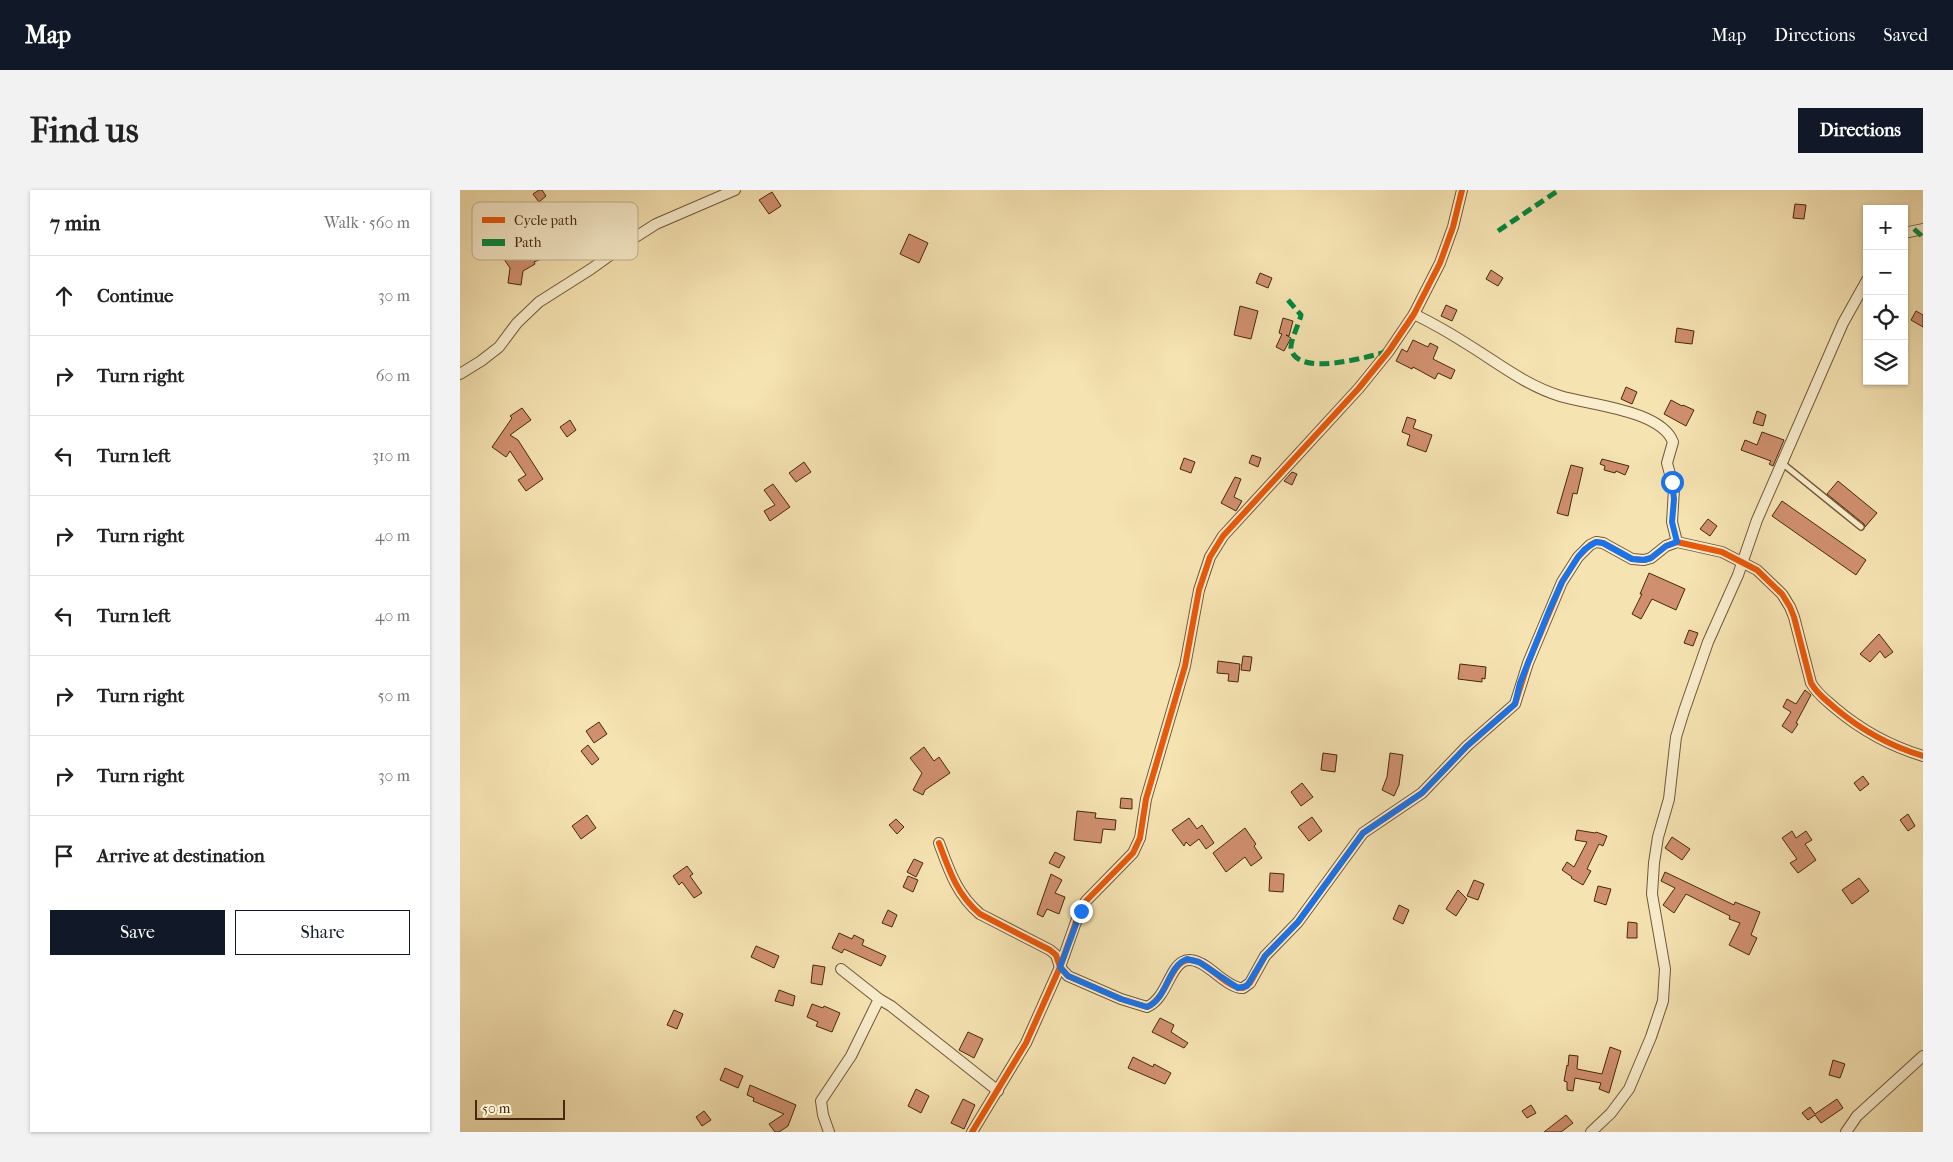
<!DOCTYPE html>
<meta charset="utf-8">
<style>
body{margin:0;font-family:"IM FELL French Canon",serif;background:#f2f2f2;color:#222}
.controls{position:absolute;right:15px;top:15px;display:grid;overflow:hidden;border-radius:0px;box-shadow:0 1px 4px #0004}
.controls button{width:45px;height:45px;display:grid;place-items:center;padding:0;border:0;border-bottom:1px solid #e0e0e0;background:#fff;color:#222;font:25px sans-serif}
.scale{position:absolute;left:15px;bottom:12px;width:90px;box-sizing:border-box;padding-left:5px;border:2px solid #46290e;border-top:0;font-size:14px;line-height:18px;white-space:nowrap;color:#46290e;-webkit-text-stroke:4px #f9edcd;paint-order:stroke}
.stop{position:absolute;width:15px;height:15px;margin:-11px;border:4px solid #1a73e8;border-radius:50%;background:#fff}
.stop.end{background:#1a73e8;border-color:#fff;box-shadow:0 1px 5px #0008}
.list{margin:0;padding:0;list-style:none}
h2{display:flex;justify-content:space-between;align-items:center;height:65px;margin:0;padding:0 20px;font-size:21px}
h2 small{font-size:16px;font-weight:400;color:#767676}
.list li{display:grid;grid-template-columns:32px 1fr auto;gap:15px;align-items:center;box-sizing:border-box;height:80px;padding:0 20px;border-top:1px solid #e0e0e0}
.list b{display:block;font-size:19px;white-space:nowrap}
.list em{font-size:16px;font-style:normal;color:#767676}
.actions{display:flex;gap:10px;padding:15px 20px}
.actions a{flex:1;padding:11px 0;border:1px solid #111827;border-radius:0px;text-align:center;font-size:18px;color:#111827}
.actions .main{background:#111827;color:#fff}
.icon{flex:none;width:28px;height:28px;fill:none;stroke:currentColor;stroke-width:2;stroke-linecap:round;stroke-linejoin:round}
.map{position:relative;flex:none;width:1463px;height:942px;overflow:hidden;border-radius:0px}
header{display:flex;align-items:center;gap:30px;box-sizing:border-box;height:70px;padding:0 25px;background:#111827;color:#fff}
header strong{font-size:24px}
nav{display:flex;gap:28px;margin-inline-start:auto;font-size:18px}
.intro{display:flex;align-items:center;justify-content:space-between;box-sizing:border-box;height:120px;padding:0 30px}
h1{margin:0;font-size:35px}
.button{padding:12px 22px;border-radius:0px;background:#111827;color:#fff;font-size:18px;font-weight:700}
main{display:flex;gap:30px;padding:0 30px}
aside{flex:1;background:#fff;border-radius:0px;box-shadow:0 1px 4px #0004}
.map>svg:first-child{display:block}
.building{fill:#d08f6e;stroke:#46290e}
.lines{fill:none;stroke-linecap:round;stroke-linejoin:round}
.service-casing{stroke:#725837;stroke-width:8}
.minor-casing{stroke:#725837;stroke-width:12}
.service{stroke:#f9edcd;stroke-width:5}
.minor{stroke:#f9edcd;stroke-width:10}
.quiet{stroke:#00873e;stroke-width:5;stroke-dasharray:10 5;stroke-linecap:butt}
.cycleway-casing{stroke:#f9edcd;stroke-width:9}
.cycleway{stroke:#e8590c;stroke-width:6}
.route{stroke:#1a73e8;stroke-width:6}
.key{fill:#f9edcd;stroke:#c3b294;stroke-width:1}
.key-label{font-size:14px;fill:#46290e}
</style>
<header>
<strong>Map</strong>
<nav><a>Map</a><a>Directions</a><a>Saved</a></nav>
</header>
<div class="intro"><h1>Find us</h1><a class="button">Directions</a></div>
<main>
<aside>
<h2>7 min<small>Walk · 560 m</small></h2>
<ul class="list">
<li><svg class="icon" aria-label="ahead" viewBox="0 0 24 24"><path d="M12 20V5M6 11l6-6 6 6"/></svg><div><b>Continue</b></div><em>30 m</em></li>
<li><svg class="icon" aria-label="right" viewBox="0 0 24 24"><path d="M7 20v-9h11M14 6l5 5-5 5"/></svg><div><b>Turn right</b></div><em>60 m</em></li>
<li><svg class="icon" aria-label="left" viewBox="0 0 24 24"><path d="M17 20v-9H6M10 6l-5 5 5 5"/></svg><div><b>Turn left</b></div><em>310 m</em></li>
<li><svg class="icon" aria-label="right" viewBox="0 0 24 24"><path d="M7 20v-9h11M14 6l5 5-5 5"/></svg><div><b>Turn right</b></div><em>40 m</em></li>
<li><svg class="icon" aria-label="left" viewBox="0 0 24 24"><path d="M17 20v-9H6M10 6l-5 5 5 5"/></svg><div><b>Turn left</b></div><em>40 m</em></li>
<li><svg class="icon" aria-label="right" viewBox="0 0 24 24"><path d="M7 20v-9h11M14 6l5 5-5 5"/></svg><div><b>Turn right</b></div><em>50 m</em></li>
<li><svg class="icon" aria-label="right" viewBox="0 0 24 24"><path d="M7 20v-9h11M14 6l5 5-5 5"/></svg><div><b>Turn right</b></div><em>30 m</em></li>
<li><svg class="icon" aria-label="arrive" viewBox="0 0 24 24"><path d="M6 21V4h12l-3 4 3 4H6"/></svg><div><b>Arrive at destination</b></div></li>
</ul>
<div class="actions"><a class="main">Save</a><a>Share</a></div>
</aside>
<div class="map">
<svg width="1463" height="942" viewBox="0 0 1463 942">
<rect width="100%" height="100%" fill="#f6e3b2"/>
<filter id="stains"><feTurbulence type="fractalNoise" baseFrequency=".004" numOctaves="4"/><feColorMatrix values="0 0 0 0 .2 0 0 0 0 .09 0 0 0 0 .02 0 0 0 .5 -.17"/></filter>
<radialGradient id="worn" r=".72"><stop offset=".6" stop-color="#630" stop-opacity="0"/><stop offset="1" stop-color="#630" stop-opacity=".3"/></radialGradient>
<g class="building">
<path d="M79,0H82L86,6L79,12L73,4Z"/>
<path d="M312,2L321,16L309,24L299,10Z"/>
<path d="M1335,14L1346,15L1344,29L1333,28Z"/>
<path d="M64,16L82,40L100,22L107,29L90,47L96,63L74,72L75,74L63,81L61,95L48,93L50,78L39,62L64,43L62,40L65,38L54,22Z"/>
<path d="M449,44L468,53L459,73L440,64Z"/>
<path d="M1031,80L1043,88L1038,96L1026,89Z"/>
<path d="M800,83L812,88L808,98L796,93Z"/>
<path d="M986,115L997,120L992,131L981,126Z"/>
<path d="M780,116L798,121L791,149L774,145Z"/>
<path d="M1456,121L1463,125V137L1451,130Z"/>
<path d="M823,128L833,131L829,146L826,145L831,148L824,161L816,157L822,144L819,143Z"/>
<path d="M1217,138L1234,141L1232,154L1215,152Z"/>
<path d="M953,150L968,157L970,153L978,157L973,169L995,180L991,189L978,183L975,189L953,177L952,179L936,171L942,159L947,162Z"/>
<path d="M1166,197L1177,202L1172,214L1161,209Z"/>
<path d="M1211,210L1222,216L1223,215L1234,220L1226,236L1204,224Z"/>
<path d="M62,218L71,230L50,245L58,250L83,289L66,301L58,290L66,285L50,261L46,267L32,257L52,228L50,226Z"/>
<path d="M1297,221L1306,225L1303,236L1293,233Z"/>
<path d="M947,227L956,230L953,238L972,245L966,262L947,255L950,245L942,242Z"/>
<path d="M110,230L116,240L107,247L100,237Z"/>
<path d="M1302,242L1324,250L1313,276L1309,274L1311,271L1281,260L1285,250L1297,255Z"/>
<path d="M792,265L801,268L798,277L789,273Z"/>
<path d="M724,268L735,272L731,283L720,279Z"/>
<path d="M1142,269L1169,276L1165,285L1156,281L1155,283L1144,280L1145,276L1140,274Z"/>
<path d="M344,272L351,282L336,292L329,283Z"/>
<path d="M1111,275L1123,278L1117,304L1113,303L1108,326L1097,323Z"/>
<path d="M832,282L837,284L832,295L824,291Z"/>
<path d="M775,287L781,289L774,307L782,311L776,321L761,313Z"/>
<path d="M1378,291L1417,323L1405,337L1404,334L1367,304Z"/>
<path d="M313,294L330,317L310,331L304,321L315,315L304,300Z"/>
<path d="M1322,311L1406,370L1396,385L1312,326Z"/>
<path d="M1248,329L1257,336L1250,346L1240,339Z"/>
<path d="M1189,383L1225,399L1216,420L1192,409L1181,429L1172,424L1182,404H1180Z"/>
<path d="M1229,440L1238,443L1233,456L1224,453Z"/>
<path d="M1419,444L1433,462L1425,468L1420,461L1410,472L1400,464Z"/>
<path d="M783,466L792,467L790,481L781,480Z"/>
<path d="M758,471L780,474L778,492L768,491L769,484L757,483Z"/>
<path d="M1000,474L1026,477L1025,489L1022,488V492L998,489Z"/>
<path d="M1345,500L1351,505L1336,533L1338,534L1332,543L1322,536L1331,522L1323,517L1327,509L1336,514Z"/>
<path d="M139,532L147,544L134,553L126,541Z"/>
<path d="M128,555L139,569L132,575L121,561Z"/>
<path d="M464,557L474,571L479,567L490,583L465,600L463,605L453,600L462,583L450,568Z"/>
<path d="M863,563L877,565L875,582L861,580Z"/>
<path d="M930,563L943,565L939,595L934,606L922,600L927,587Z"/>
<path d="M1403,586L1409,594L1400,601L1394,593Z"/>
<path d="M842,593L853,607L841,616L831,602Z"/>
<path d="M661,608L672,609V619L660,618Z"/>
<path d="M617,621L636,623L635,628L656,630L655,640L643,639L641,653L614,650Z"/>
<path d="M1448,624L1455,636L1448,641L1440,630Z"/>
<path d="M127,625L136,638L121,649L112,636Z"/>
<path d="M852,627L862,641L849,651L838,637Z"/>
<path d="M729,628L737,639L742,635L754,653L746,659L739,649L730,656L726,652L724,656L712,640Z"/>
<path d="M436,629L444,637L437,644L429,635Z"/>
<path d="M785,638L796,654L794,656L802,668L791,676L785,667L766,682L753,663Z"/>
<path d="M1117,640L1135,643L1136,642L1147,646L1143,656L1139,654L1127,679L1131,681L1123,695L1111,688L1112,687L1102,680L1107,672L1114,677L1127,652L1115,650Z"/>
<path d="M1332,641L1336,648L1346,641L1352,650L1345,654L1356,670L1338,683L1330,673L1337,669L1322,648Z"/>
<path d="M1212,647L1230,659L1222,670L1205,658Z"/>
<path d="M595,662L605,667L599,678L589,673Z"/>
<path d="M454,669L463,673L456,687L447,682Z"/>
<path d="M227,676L233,684L230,686L242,703L234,708L222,692L219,695L213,686Z"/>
<path d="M1205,682L1274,715L1275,712L1300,722L1291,745L1297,748L1289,765L1269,755L1280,733L1269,729L1270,726L1226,704L1214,723L1203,715L1215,698L1201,691Z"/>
<path d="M810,683L824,684L823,702L809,701Z"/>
<path d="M591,684L602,690L595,703L605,707L599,724L587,719L583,727L577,724Z"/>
<path d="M448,686L458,690L453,702L443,697Z"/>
<path d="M1399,688L1409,701L1392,714L1382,700Z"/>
<path d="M1014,690L1024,694L1018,710L1007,706Z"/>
<path d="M1138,696L1151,699L1146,715L1134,711Z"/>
<path d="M998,700L1007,709L996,726L986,719Z"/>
<path d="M939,715L949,720L943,734L933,729Z"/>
<path d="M428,720L437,725L432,737L422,733Z"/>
<path d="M1168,732L1177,733V748H1167Z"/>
<path d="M379,743L392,749L394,745L404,750L402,755L426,766L421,776L384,759L382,763L372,758Z"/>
<path d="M296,756L319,766L314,778L291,767Z"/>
<path d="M353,775L365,777L362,795L351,793Z"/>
<path d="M319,800L335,806L333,816L315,811Z"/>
<path d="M352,814L363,818L364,816L380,823L372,842L356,836L358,832L347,827Z"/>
<path d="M214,820L223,824L217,839L207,835Z"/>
<path d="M700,828L714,835L711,842L728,853L724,858L692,842Z"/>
<path d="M508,842L523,849L514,868L499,860Z"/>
<path d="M1150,857L1161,861L1149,903L1139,899L1141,893L1115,888L1113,901L1107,900V892L1104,891L1107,875L1108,876L1109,865L1118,866L1117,879L1142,884Z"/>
<path d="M673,867L693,877L694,874L711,883L705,894L668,878Z"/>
<path d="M1373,870L1385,874L1380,888L1369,885Z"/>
<path d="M265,878L283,886L278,898L260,890Z"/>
<path d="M290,895L336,915L328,936L319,942H315L309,934L324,924L293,911L294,908L287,905Z"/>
<path d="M456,899L469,906L461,923L448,916Z"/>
<path d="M503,909L515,915L504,939L491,933Z"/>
<path d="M1377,909L1383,918L1361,933L1355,925L1348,930L1342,923L1350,917L1355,924Z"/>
<path d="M1071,915L1076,923L1067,928L1062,921Z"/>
<path d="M244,921L251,930L242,936L236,927Z"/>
<path d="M1106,925L1113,933L1101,942H1084Z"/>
</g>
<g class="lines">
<g class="service-casing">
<path id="service" d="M1322,273L1401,337"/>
</g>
<g class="minor-casing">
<g id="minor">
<path d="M1444,43L1463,39"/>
<path d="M954,124C972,133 990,143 1007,154C1038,173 1065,195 1100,206C1129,215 1201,220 1213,252L1207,273L1214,299L1212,332L1217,352"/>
<path d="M0,184L21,171L39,157L57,133L79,112L131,79L174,48L196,34L275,0"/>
<path d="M479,653C489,680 497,705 520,724L590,760L596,765L600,777L608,786L661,809L687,817C714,805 709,751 747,777C756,783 772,799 783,798L790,793L805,766L838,732L903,643L962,603L1007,556L1055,514L1068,473L1102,392L1118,367L1130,355L1136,352L1143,353L1172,369L1184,370L1191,368L1206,356L1217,352L1262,362L1297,380L1322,404L1330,417L1334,427L1351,493C1357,504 1366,510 1375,518C1401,540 1430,556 1463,566"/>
<path d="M381,779L419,809L431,816L538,901"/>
<path d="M369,942L363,925L361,911L391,866L419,809"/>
<path d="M512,942L566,853L600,777L617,729L626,711L673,663L680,648L686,609L725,476L739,400L750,367L763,346L899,198L929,161L954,124L980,73L993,37L1002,0"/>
<path d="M1131,942L1151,923L1169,899L1191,847L1203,811L1205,779L1192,704L1194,673L1198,647L1209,609L1216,547L1224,521L1248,452L1278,385L1297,330L1383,133L1407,90"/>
<path d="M1386,942L1397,926L1463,866"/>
</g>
</g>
<use href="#service" class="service"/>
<use href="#minor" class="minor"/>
<g class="quiet">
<path d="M1454,39L1463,47"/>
<path d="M1038,41L1099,0"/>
<path d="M828,110L841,125C839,134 830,151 831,159C838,188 909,166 927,162"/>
</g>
<g class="cycleway-casing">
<g id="cycleway">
<path d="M479,653C489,680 497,705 520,724L590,760L596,765L600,777L608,786L661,809L687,817C714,805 709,751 747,777C756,783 772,799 783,798L790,793L805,766L838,732L903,643L962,603L1007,556L1055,514L1068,473L1102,392L1118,367L1130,355L1136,352L1143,353L1172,369L1184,370L1191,368L1206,356L1217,352L1262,362L1297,380L1322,404L1330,417L1334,427L1351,493C1357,504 1366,510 1375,518C1401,540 1430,556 1463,566"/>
<path d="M512,942L566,853L600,777L617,729L626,711L673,663L680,648L686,609L725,476L739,400L750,367L763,346L899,198L929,161L954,124L980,73L993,37L1002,0"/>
</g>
</g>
<use href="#cycleway" class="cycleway"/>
</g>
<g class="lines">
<path class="route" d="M621,721L600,777L608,786L615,789L661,809L687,817C708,808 707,776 727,769L739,772L778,798L787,796L805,766L838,732L903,643L962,603L1007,556L1055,514L1060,493L1089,421L1102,392L1118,367L1125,359L1136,352L1143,353L1172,369L1184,370L1191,368L1206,356L1217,352L1212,332L1214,309L1212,292"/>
</g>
<rect x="12" y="12" width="166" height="58" rx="8" class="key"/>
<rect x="22" y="27" width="23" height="6" fill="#e8590c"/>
<rect x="22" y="49" width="23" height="7" fill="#00873e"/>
<g class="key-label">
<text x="54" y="35">Cycle path</text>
<text x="54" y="57">Path</text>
</g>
<rect width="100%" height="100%" filter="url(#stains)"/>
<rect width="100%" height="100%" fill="url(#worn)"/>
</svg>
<div class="controls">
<button>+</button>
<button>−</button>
<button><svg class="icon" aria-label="locate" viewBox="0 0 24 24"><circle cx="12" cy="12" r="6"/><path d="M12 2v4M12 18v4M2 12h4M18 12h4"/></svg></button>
<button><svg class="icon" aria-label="layers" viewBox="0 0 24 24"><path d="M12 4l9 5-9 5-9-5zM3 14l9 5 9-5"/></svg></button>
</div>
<div class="scale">50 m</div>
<div class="stop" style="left:1212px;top:292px"></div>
<div class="stop end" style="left:621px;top:721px"></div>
</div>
</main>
